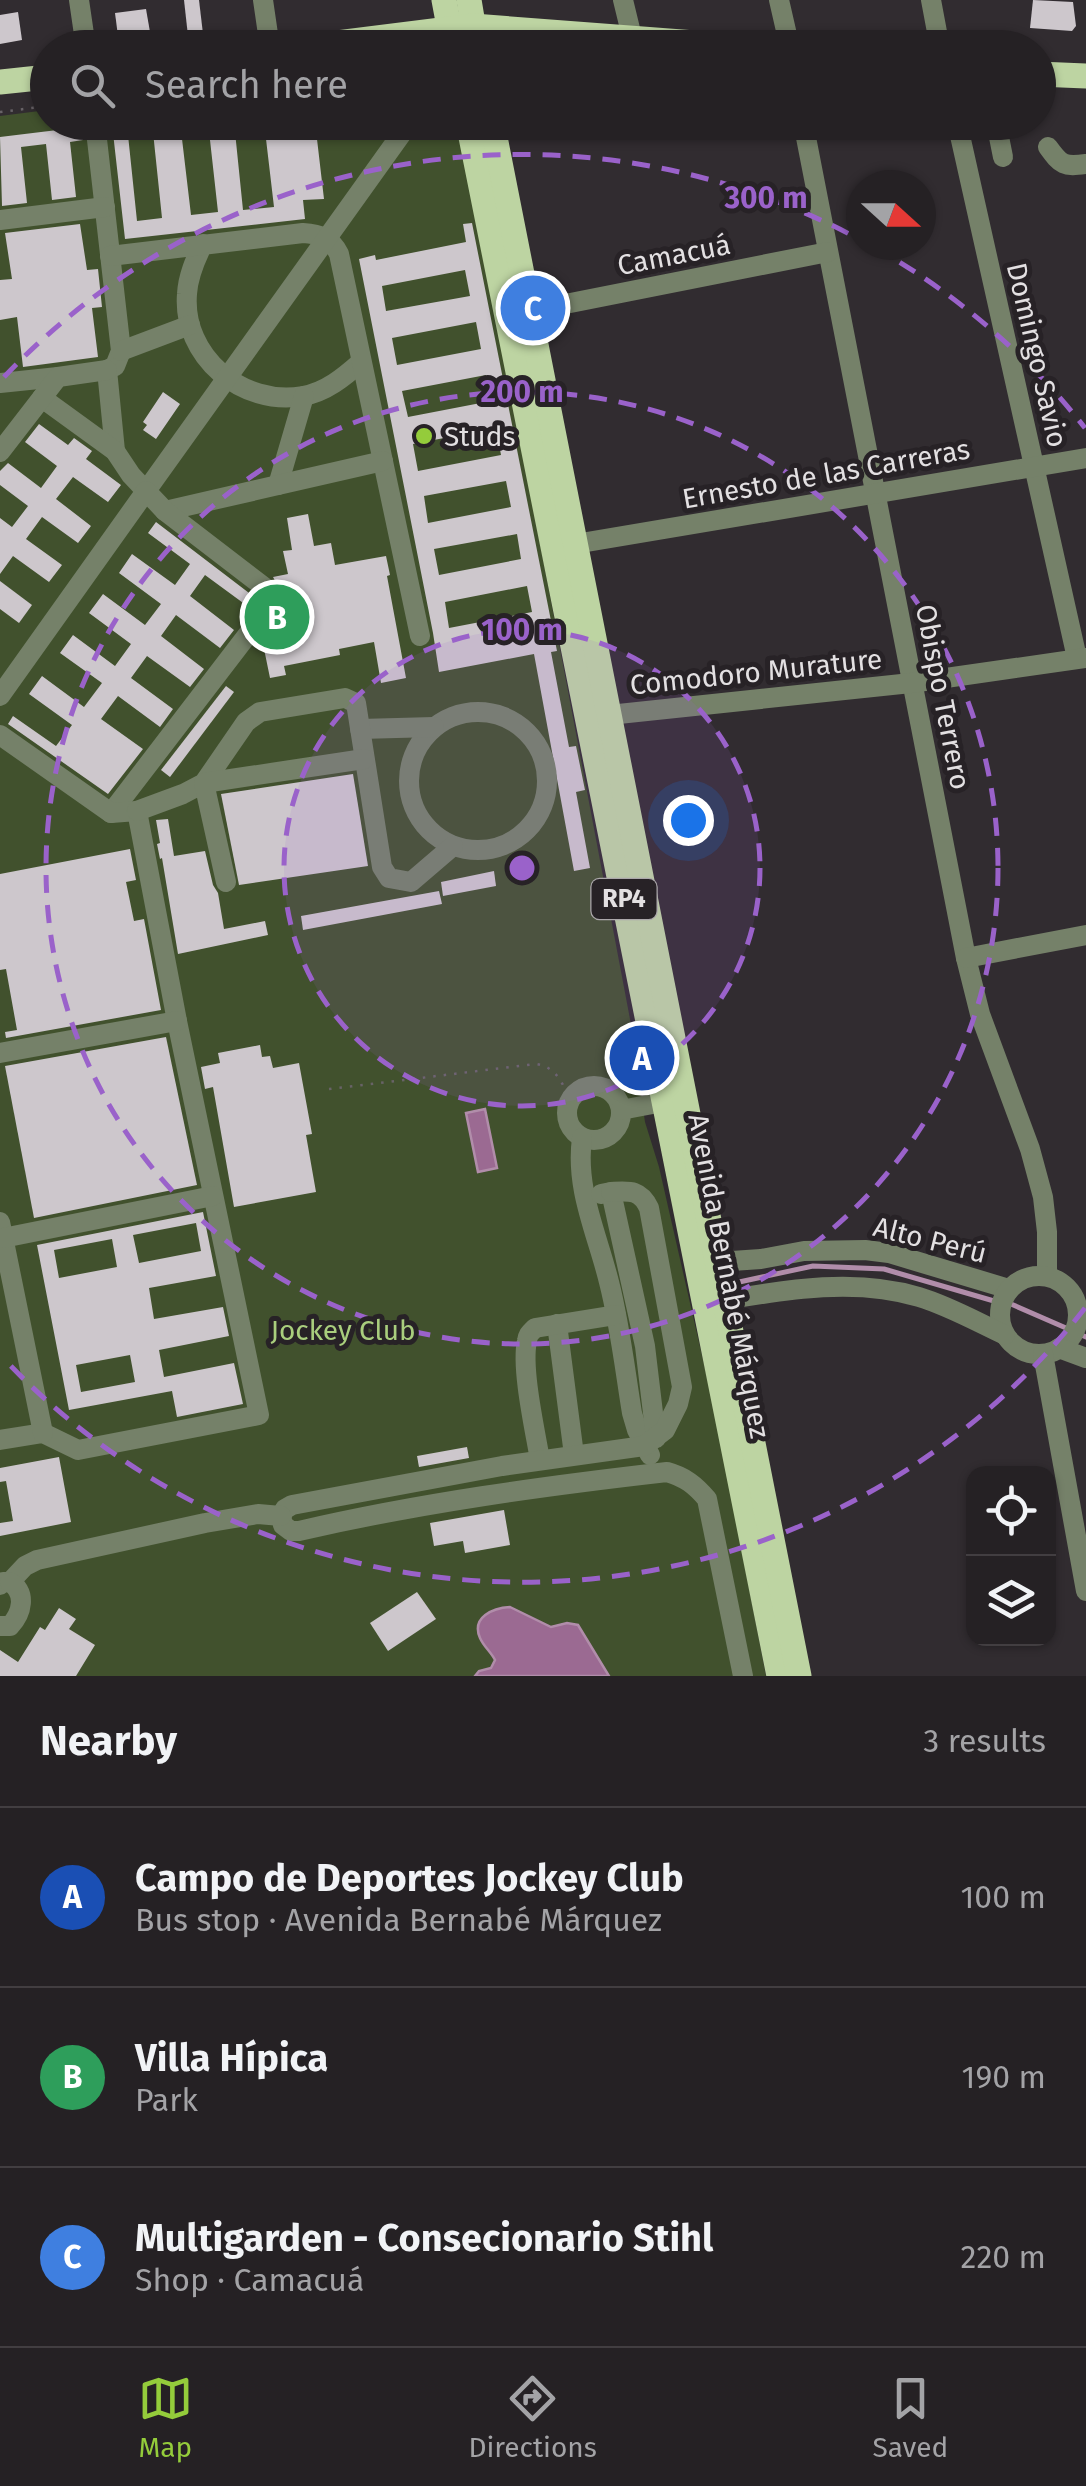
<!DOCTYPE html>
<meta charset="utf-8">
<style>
body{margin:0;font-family:"Fira Sans",sans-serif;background:#2d292c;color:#f1f3f6}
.controls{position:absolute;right:30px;bottom:30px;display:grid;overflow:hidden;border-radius:20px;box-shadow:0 2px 8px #0004}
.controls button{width:90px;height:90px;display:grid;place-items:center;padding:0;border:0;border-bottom:2px solid #423e41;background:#252124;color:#f1f3f6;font:50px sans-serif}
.compass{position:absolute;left:846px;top:170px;width:90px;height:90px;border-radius:50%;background:#252124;box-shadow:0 2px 8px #0004;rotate:111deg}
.you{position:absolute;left:688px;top:820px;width:35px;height:35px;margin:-25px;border:8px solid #fff;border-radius:50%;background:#1a73e8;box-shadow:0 0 0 15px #1a73e833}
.badge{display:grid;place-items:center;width:65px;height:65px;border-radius:50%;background:#94cc3b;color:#fff;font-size:32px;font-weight:700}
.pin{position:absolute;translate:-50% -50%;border:5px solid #fff;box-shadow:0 2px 10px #0006}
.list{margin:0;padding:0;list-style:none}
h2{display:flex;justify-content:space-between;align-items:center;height:130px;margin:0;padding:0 40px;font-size:42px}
h2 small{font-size:32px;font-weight:400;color:#a3a3a6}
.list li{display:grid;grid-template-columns:65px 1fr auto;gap:30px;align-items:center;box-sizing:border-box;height:180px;padding:0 40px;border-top:2px solid #423e41}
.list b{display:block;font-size:38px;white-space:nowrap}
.list p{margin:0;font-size:32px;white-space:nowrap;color:#a3a3a6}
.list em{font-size:32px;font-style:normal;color:#a3a3a6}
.icon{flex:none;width:55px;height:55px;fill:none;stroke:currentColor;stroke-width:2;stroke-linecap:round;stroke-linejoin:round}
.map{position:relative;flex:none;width:1086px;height:1676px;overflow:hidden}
.search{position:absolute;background:#252124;box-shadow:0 2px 8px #0004;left:30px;right:30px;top:30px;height:110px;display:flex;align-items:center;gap:25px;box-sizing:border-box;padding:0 35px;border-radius:55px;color:#a3a3a6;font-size:38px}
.sheet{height:670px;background:#252124}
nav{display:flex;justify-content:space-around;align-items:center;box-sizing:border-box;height:140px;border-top:2px solid #423e41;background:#252124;font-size:28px;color:#a3a3a6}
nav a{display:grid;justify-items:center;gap:5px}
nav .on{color:#94cc3b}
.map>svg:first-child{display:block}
.green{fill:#41512d}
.water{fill:#9b6a92;stroke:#b18daa;stroke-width:2.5}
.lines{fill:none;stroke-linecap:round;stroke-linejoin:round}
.stream{stroke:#b18daa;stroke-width:5}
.building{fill:#cdc7cc;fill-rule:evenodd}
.path{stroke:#686367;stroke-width:2.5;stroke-dasharray:2.5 8;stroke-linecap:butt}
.minor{stroke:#758169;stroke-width:20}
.major{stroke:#bdd4a2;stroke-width:25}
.ring{fill:none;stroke:#9a62ca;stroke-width:5;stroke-dasharray:18 12}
.poi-dot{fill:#94cc3b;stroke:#272226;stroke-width:4}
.labels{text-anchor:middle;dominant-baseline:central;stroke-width:10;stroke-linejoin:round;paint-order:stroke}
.shield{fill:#272226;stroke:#aba7aa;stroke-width:2.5}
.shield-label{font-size:25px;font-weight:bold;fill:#e3e0e2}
.street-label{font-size:28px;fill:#e3e0e2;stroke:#272226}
.poi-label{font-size:28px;fill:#e3e0e2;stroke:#272226;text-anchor:start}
.park-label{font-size:28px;fill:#a9ce7d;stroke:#272226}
.centre{fill:#9a62ca;stroke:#272226;stroke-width:5}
.ring-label{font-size:30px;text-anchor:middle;font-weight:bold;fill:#9a62ca;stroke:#272226;stroke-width:10;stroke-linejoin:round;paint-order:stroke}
</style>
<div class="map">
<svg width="1086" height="1676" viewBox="0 0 1086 1676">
<rect width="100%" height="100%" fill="#312c30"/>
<path class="green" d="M47,110L48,122L455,123L478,215L630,1019L645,1122L659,1167L716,1417L766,1676H0V116Z"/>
<g class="water">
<path d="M485,1109L497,1168L478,1172L466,1113Z"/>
<path d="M510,1607L551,1627L567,1623L578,1625L609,1676H475L479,1671L491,1668L495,1660C491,1652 484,1647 480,1638C471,1617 493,1608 510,1607Z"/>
</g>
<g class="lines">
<g class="stream">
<path d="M730,1284L813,1266L884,1269L994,1301"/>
<path d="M1011,1304L1066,1328"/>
<path d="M1079,1334L1086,1337"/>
</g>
</g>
<g class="building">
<path d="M184,0H199L203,34L188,36Z"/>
<path d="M1033,0L1073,2L1076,26L1072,31L1030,28Z"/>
<path d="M146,9L150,32L118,36L115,13Z"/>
<path d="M18,12L22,40L0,44V15Z"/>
<path d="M124,122H180L191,215L218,212L208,122H234L243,210L274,207L264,122H315L324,199L303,200L305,219L125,239L112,124ZM153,132L162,218L137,221L128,135Z"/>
<path d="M82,127L83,140L70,142L76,197L52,200L46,144L21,147L27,203L2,206L0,137Z"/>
<path d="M472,223L557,651L551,652L569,747L576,746L585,790L576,792L590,868L574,871L534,654L439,672L433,633L359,259L375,255L376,260L466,242L463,224ZM465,270L470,296L386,311L382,286ZM476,322L481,349L397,365L392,338ZM486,375L491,401L408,417L402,391ZM496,428L501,455L418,471L413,444ZM506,481L511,507L428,523L424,496ZM517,534L521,559L439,575L434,549ZM527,586L532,612L449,628L445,602Z"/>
<path d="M80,224L87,270L98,269L102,307L92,308L98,357L23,367L17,317L0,320V280L12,279L5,233Z"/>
<path d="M163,392L180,404L156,439L143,430L147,425L143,422Z"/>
<path d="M39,424L68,445L74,438L92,451L86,459L121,485L108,502L73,477L56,499L91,526L78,543L42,517L26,539L62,565L49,582L13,556L0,574V518L12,527L28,506L0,485V471L8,463L41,488L57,466L25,442Z"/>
<path d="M308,514L314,546L331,543L335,565L386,556L390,575L387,576L406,678L381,683L374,642L339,649L340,655L284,666L286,675L270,678L262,639L269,629L280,627L278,616L282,602V594L273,577L288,574L283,551L292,550L287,518Z"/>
<path d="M156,522L253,596L254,600L250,608L205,575L190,596L234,630L220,648L176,615L161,636L204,669L190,687L147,656L131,678L173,709L160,727L118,696L101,719L143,749L108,794L8,724L13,716L56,746L72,725L29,694L42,676L84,707L102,683L60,653L73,635L115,666L131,644L89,613L103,594L145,625L161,604L119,573L132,554L175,585L190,564L148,533Z"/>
<path d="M0,581L32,605L19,623L0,609Z"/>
<path d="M226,686L234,692L170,777L161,770Z"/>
<path d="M353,774L368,866L239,885L221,794Z"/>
<path d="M168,819L174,856L205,851L213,885L218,893L224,929L265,921L268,935L178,954L162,858L160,859L157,844L160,843L156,820Z"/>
<path d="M130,849L136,880L126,882L134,921L144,919L161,1010L6,1038L5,1032L17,1030L6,969L0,970V874Z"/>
<path d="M494,871L496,886L443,896L441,882Z"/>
<path d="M439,891L442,904L303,930L301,916Z"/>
<path d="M166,1037L197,1185L34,1218L5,1066Z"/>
<path d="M260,1045L262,1057L270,1056L273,1068L299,1063L312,1134L306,1135L316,1192L234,1207L213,1087L205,1089L201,1067L220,1063L218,1053Z"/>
<path d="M203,1212L216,1276L149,1288L154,1319L223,1307L229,1336L159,1350L164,1377L234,1363L243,1404L177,1417L172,1391L69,1410L37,1245ZM196,1223L201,1251L139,1263L133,1235ZM112,1239L117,1267L59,1278L54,1250ZM130,1355L135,1382L81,1392L76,1365Z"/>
<path d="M467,1447L469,1458L419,1467L417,1456Z"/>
<path d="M59,1457L71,1522L0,1536V1523L13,1521L6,1481L0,1482V1468Z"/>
<path d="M504,1510L510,1545L465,1553L463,1541L434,1546L430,1523Z"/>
<path d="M417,1592L436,1619L388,1651L370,1623Z"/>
<path d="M59,1608L76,1619L69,1629L95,1645L76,1676H0V1650L18,1662L40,1627L45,1630Z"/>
</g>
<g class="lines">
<g class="path">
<path d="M0,112L48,106"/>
<path d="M329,1089L536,1064C556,1067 562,1082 570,1100"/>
</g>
<g class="minor">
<path d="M79,0L86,48"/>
<path d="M263,0L270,48"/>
<path d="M623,0L632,37"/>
<path d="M779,0L790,48"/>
<path d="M931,0L940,48"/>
<path d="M95,122L121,351L115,366L107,370L115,451"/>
<path d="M803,122L966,958L980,1014L1030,1149L1043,1197L1047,1232V1276"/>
<path d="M957,122L1077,658"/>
<path d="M996,122L1003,157"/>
<path d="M1048,147C1061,165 1064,167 1086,164"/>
<path d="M0,220L105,207"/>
<path d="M203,244C195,260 188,276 187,294C182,356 242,407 303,396C326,392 344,377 361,362"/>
<path d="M110,256L303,233C320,234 331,238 339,254L420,636"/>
<path d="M530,311L828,252"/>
<path d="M121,351L190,325"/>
<path d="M0,383L58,377"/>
<path d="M42,398L115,451L131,475L146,491L410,122"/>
<path d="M0,452L58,377L107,370"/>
<path d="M278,485L304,396"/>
<path d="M165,511L383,461"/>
<path d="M575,544L1086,458"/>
<path d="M0,696L146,491L165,511L264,587L269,599L265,612L111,813"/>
<circle cx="478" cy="781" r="69"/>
<path d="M609,715L911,683L1086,658"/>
<path d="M360,729L434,727"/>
<path d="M0,735L111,813L137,811L177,1021L259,1415L78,1450L43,1433L0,1440"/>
<path d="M137,811L183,794L204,783L246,722L260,712L345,698L356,703L382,867L389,878L411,882L453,846"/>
<path d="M226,882L204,783L364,759"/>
<path d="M966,958L1086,935"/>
<path d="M0,1053L177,1021"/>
<circle cx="594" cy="1113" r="27"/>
<path d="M621,1110L679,1099"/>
<path d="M582,1138C575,1189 597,1233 609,1282C620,1325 625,1370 632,1413L637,1430L650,1455"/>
<path d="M601,1194L611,1192L645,1346L656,1438"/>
<path d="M0,1222L43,1433"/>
<path d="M3,1238L213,1196"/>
<path d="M717,1262L761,1259L804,1251L865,1250L889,1253L1009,1289"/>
<circle cx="1039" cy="1315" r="39"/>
<path d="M725,1300C789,1289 857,1278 919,1297C949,1306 977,1322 1005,1335"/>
<path d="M557,1324L574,1455"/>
<path d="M1059,1348L1086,1358"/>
<path d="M1043,1354L1086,1591"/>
<path d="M540,1460C535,1430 521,1368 527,1341C528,1334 530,1333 535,1328L616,1315"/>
<path d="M281,1516L285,1509L292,1505L502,1466L644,1446L665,1430L678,1404L682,1387L649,1208C640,1189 629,1191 611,1192"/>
<path d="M281,1516L283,1525L291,1531H299C420,1503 544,1486 667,1472C685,1477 695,1485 707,1499L743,1676"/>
<path d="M0,1585L3,1582H10L25,1566L37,1560L205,1523L258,1514L281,1516"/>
<path d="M0,1626H10C22,1613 27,1593 10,1582"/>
</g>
<g class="major">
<path d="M444,0L453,48"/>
<path d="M469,0L477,48"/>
<path d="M297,48L473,26L761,48"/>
<path d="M1038,74L1086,76"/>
<path d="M0,82L48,77"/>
<path d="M468,122L779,1676"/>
<path d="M492,122L799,1676"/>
</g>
</g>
<circle cx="522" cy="868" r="238" fill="#9a62ca" fill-opacity=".12"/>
<g class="ring">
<circle cx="522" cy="868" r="238"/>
<circle cx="522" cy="868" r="476"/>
<path d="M1085 1308A714 714 0 0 1 4 1359M4 377A714 714 0 0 1 857 238M874 247A714 714 0 0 1 1085 428"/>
</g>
<circle class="poi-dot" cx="424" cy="436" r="10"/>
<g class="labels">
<rect class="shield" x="591.5" y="879" width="65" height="40" rx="8"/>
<g class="shield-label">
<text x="624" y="899">RP4</text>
</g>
<g class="street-label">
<text transform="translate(674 255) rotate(-11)">Camacuá</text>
<text transform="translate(1037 355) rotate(77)">Domingo Savio</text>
<text transform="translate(826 474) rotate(-10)">Ernesto de las Carreras</text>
<text transform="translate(756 672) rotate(-6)">Comodoro Murature</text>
<text transform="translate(943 697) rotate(79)">Obispo Terrero</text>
<text transform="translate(930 1240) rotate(14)">Alto Perú</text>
<text transform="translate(729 1276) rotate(79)">Avenida Bernabé Márquez</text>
</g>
<g class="poi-label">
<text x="444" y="436">Studs</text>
</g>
<g class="park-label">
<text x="343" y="1330">Jockey Club</text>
</g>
</g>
<circle cx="522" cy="868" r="15" class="centre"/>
<g class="ring-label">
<text x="766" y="208">300 m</text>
<text x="522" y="402">200 m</text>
<text x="522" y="640">100 m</text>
</g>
</svg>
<div class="controls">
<button><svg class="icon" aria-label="locate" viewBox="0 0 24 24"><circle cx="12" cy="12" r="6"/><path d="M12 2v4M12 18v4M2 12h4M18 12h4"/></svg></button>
<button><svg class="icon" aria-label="layers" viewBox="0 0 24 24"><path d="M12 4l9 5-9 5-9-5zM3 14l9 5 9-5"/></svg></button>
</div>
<svg class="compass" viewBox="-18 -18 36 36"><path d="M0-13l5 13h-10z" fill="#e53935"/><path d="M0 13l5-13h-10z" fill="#a3a3a6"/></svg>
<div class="you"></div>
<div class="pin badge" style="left:642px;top:1058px;background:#1a4fb4">A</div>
<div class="pin badge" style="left:277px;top:617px;background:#2e9e5b">B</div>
<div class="pin badge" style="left:533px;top:308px;background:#3f7fe0">C</div>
<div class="search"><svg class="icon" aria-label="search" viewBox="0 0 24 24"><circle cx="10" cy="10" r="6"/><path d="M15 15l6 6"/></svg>Search here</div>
</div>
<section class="sheet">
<h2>Nearby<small>3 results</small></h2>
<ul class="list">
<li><span class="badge" style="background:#1a4fb4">A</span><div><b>Campo de Deportes Jockey Club</b><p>Bus stop · Avenida Bernabé Márquez</p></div><em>100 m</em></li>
<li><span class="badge" style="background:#2e9e5b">B</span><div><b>Villa Hípica</b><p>Park</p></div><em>190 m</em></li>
<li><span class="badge" style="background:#3f7fe0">C</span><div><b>Multigarden - Consecionario Stihl</b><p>Shop · Camacuá</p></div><em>220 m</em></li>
</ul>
</section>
<nav>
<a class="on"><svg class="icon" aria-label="map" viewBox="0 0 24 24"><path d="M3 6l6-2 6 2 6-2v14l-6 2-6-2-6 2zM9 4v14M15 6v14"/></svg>Map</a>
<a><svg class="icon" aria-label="directions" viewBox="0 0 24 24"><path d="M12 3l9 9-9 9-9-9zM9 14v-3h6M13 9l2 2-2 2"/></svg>Directions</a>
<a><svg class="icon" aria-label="saved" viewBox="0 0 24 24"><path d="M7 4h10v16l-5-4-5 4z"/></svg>Saved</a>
</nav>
